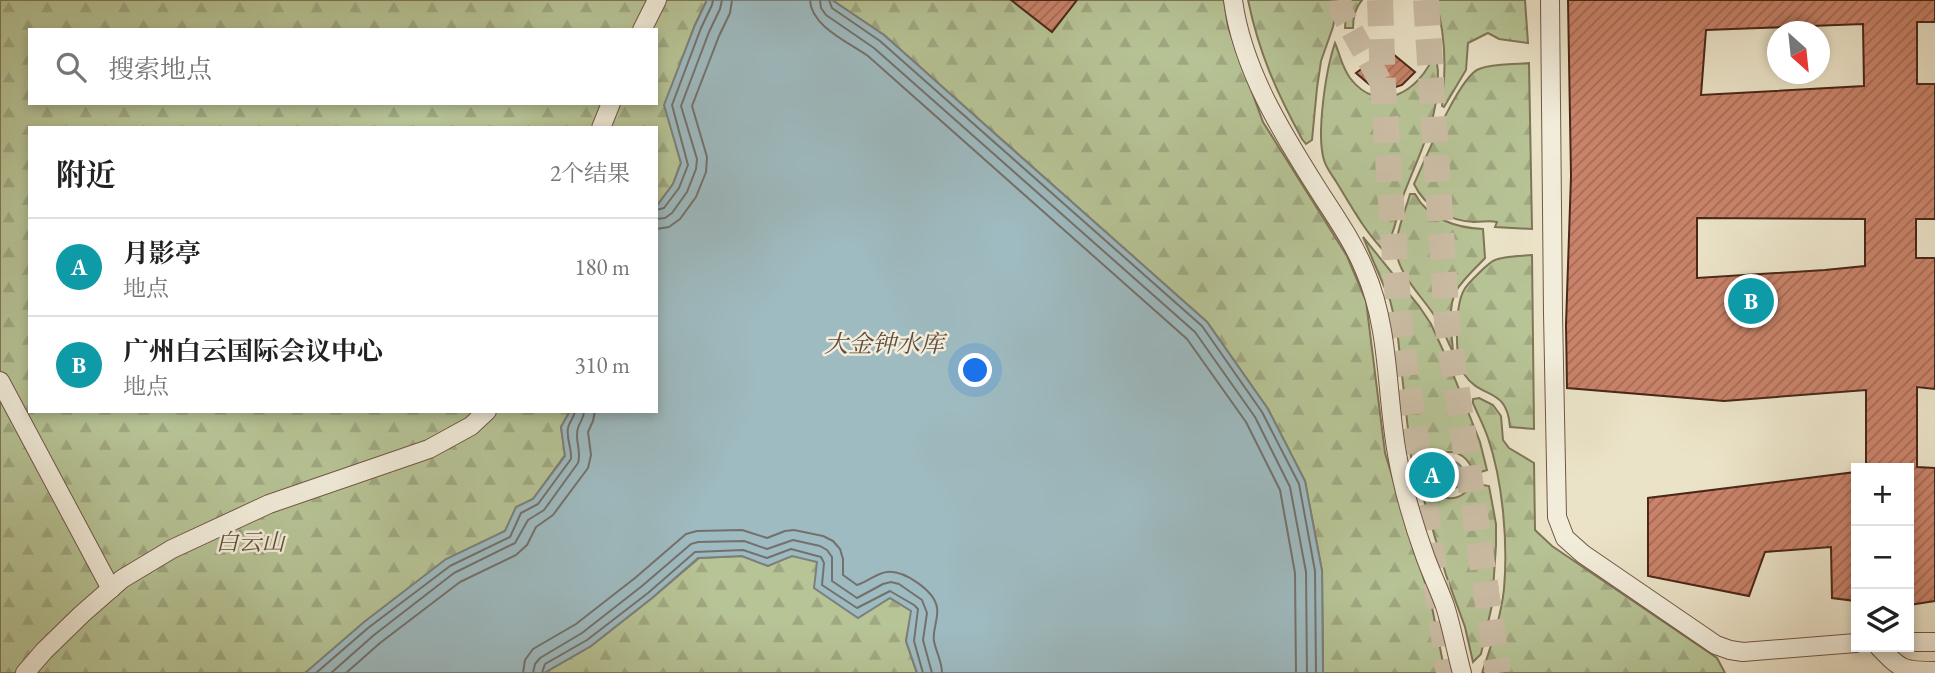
<!DOCTYPE html>
<html lang="zh">
<meta charset="utf-8">
<style>
body{margin:0;font-family:"EB Garamond","Noto Serif SC",serif;background:#f2f2f2;color:#222}
.controls{position:absolute;right:21px;bottom:21px;display:grid;overflow:hidden;border-radius:0px;box-shadow:0 4px 10px #0003}
.controls button{width:63px;height:63px;display:grid;place-items:center;padding:0;border:0;border-bottom:2px solid #e0e0e0;background:#fff;color:#222;font:35px sans-serif}
.compass{position:absolute;left:1767px;top:21px;width:63px;height:63px;border-radius:50%;background:#fff;box-shadow:0 4px 10px #0003;rotate:153deg}
.you{position:absolute;left:976px;top:371px;width:24px;height:24px;margin:-18px;border:5px solid #fff;border-radius:50%;background:#1a73e8;box-shadow:0 0 0 10px #1a73e833}
.badge{display:grid;place-items:center;width:46px;height:46px;border-radius:50%;background:#8f2418;color:#fff;font-size:23px;font-weight:700}
.pin{position:absolute;translate:-50% -50%;border:4px solid #fff;box-shadow:0 2px 7px #0006}
.list{margin:0;padding:0;list-style:none}
h2{display:flex;justify-content:space-between;align-items:center;height:91px;margin:0;padding:0 28px;font-size:30px}
h2 small{font-size:23px;font-weight:400;color:#767676}
.list li{display:grid;grid-template-columns:46px 1fr auto;gap:21px;align-items:center;box-sizing:border-box;height:98px;padding:0 28px;border-top:2px solid #e0e0e0}
.list b{display:block;font-size:26px;white-space:nowrap}
.list p{margin:0;font-size:23px;white-space:nowrap;color:#767676}
.list em{font-size:23px;font-style:normal;color:#767676}
.icon{flex:none;width:38px;height:38px;fill:none;stroke:currentColor;stroke-width:2;stroke-linecap:round;stroke-linejoin:round}
.map{position:relative;flex:none;width:1935px;height:673px;overflow:hidden}
.search{position:absolute;background:#fff;box-shadow:0 4px 10px #0003;left:28px;top:28px;width:630px;height:77px;display:flex;align-items:center;gap:18px;box-sizing:border-box;padding:0 24px;border-radius:0px;color:#767676;font-size:26px}
.panel{position:absolute;background:#fff;box-shadow:0 4px 10px #0003;left:28px;top:126px;width:630px;height:287px;border-radius:0px}
.map>svg:first-child{display:block}
.forest{fill:url(#forest-firs);stroke:#807657;stroke-width:2;fill-rule:evenodd}
.water{fill:#9ebbc1;stroke:#7c807d;stroke-width:2}
.lines{fill:none;stroke-linecap:round;stroke-linejoin:round}
.shore{stroke:#74716c;stroke-width:2}
.building{fill:url(#building-hatch);stroke:#4a2718;stroke-width:2;fill-rule:evenodd}
.major-tunnel{stroke:#cbbda5;stroke-width:23;stroke-dasharray:23 11;stroke-linecap:butt}
.highway-tunnel{stroke:#cbbda5;stroke-width:26;stroke-dasharray:26 13;stroke-linecap:butt}
.minor-casing{stroke:#725644;stroke-width:20}
.minor{stroke:#f2eddb;stroke-width:18}
.labels{text-anchor:middle;dominant-baseline:central;stroke-width:5;stroke-linejoin:round;paint-order:stroke}
.park-label{font-size:23px;font-style:italic;fill:#654e38;stroke:#f2eddb}
.water-label{font-size:24px;font-style:italic;fill:#5f4c42;stroke:#f2eddb}
</style>
<div class="map">
<svg width="1935" height="673" viewBox="0 0 1935 673">
<defs>
<pattern id="forest-firs" width="22" height="20" patternUnits="userSpaceOnUse" patternTransform="scale(1.75)"><rect width="22" height="20" fill="#b7c496"/><path d="M5 1l3.5 6h-7zM16 11l3.5 6h-7z" fill="#9fa881"/></pattern>
<pattern id="building-hatch" width="6" height="6" patternUnits="userSpaceOnUse" patternTransform="scale(1.75)"><rect width="6" height="6" fill="#c9836a"/><path d="M-1 1l2-2M0 6l6-6M5 7l2-2" fill="none" stroke="#a56b56"/></pattern>
</defs>
<rect width="100%" height="100%" fill="#ebe3c8"/>
<filter id="stains"><feTurbulence type="fractalNoise" baseFrequency=".00286" numOctaves="4"/><feColorMatrix values="0 0 0 0 .2 0 0 0 0 .09 0 0 0 0 .02 0 0 0 .5 -.17"/></filter>
<radialGradient id="worn" r=".72"><stop offset=".6" stop-color="#630" stop-opacity="0"/><stop offset="1" stop-color="#630" stop-opacity=".3"/></radialGradient>
<g class="forest">
<path d="M0,0H707L695,25L665,105L681,163L673,184L656,207V128H30V411H570L561,427L565,455L533,499L516,508L505,531L477,546L305,673H0ZM30,30H656V103H30Z"/>
<path d="M832,0H1224L1228,27L1263,122L1347,256L1366,301L1385,453L1431,602L1445,673H1323L1322,571L1305,481L1268,409L1207,322L884,35Z"/>
<path d="M1248,0H1338L1333,27L1321,61L1317,88L1312,140L1306,144L1302,139C1276,91 1259,53 1248,0Z"/>
<path d="M1349,0H1362C1355,8 1353,18 1353,28H1345L1346,12Z"/>
<path d="M1435,0H1525L1528,43L1499,39L1488,33L1468,43L1466,70L1444,107L1442,106C1446,72 1446,33 1435,0Z"/>
<path d="M1335,43C1340,55 1342,67 1350,78C1380,117 1420,90 1434,55L1436,56C1446,108 1419,152 1402,199C1397,215 1394,237 1383,250C1364,230 1351,206 1337,183C1333,176 1326,168 1324,160C1316,134 1326,69 1335,43Z"/>
<path d="M1529,63L1532,229L1495,227L1497,222C1489,220 1483,222 1474,222C1449,221 1425,207 1414,184C1424,162 1459,76 1479,69C1494,63 1513,65 1529,63Z"/>
<path d="M1410,194H1415C1428,219 1457,228 1483,229L1485,258C1476,268 1463,279 1456,291C1447,309 1452,334 1453,352C1447,341 1443,328 1436,318C1423,297 1396,273 1396,247C1396,232 1406,209 1410,194Z"/>
<path d="M1363,237L1419,306L1431,324L1447,359L1480,442L1487,470L1481,472H1473C1465,444 1431,446 1427,474L1416,467L1411,457L1397,329L1390,300Z"/>
<path d="M1532,255L1534,429L1510,427C1507,386 1481,400 1464,374C1454,359 1455,306 1464,290C1467,284 1489,262 1495,260C1503,256 1523,256 1532,255Z"/>
<path d="M1479,398L1493,405L1501,416L1503,440L1509,448L1534,463L1535,530L1552,546L1717,658L1725,673H1482C1491,646 1501,617 1504,589C1508,543 1503,482 1488,438C1484,426 1478,415 1473,403V399Z"/>
<path d="M1417,476L1424,482H1428C1438,503 1461,504 1472,483L1489,486L1496,524V545L1492,605L1481,654L1473,662L1465,627L1446,575Z"/>
<path d="M742,556L768,566C775,563 785,556 793,556C818,556 888,596 912,611L906,641L917,673H544L591,646L652,598L699,558Z"/>
</g>
<g class="water">
<path d="M707,0H832L884,35L1207,322L1268,409L1305,481L1322,571L1323,673H917L906,641L911,611L890,598L858,618L814,588L817,562L792,556L768,566L742,556L698,558L652,598L591,646L544,673H305L364,622L446,559L505,531L516,507L533,499L565,456L561,427L570,411H656V207L673,184L681,163L664,105L695,25Z"/>
<circle cx="1450" cy="475" r="14"/>
</g>
<g class="lines">
<g class="shore">
<path d="M810,0C811,26 848,42 868,56L1187,339L1246,422L1280,490L1295,573L1296,673"/>
<path d="M820,0L821,8L826,15L874,48L1195,332L1255,417L1290,487L1306,572L1307,673"/>
<path d="M829,0L832,8L880,41L1202,326L1262,412L1299,484L1315,571L1316,673"/>
<path d="M656,210L664,208L679,188L688,165L672,105L701,28L712,5L713,0"/>
<path d="M656,219L665,218L672,213L687,192L696,169L697,159L681,106L709,32L720,9L722,0"/>
<path d="M656,229L669,227L680,219L696,197L706,172L707,157L692,106L719,36L730,13L732,0"/>
<path d="M316,673L368,628L450,566L510,537L521,513L538,504L571,459C572,449 566,438 568,428C569,422 574,418 575,411"/>
<path d="M331,673L374,635L454,573L515,543L528,520L544,510L578,463C582,451 574,439 578,428C580,421 584,419 584,411"/>
<path d="M346,673L380,643L460,582L516,555L527,545L536,527L553,515L588,468L591,455L588,432L593,421L595,411"/>
<path d="M523,673L525,660L533,649L576,624L635,578L686,534L697,531L742,530L767,538L785,531L794,530L823,536L833,541L840,549L843,559V575L857,585C868,582 876,573 887,572C904,570 935,591 937,608C939,619 932,630 934,641C936,652 942,661 942,673"/>
<path d="M533,673L535,664L540,658L582,633L642,586L691,544L698,542L744,541L767,549L793,540L820,546L827,550L832,557V581L857,598L883,584L891,582L899,584L922,600L927,613L923,640L932,673"/>
<path d="M542,673L545,664L587,640L648,593L695,552L743,550L767,558L791,549L821,557L824,563L822,585L857,608L890,591L914,605L918,609L914,641L923,673"/>
</g>
</g>
<g class="building">
<path d="M1011,0H1077L1052,32Z"/>
<path d="M1568,0H1935V22H1917V84H1935V219H1916V258H1935V389L1917,387V467L1935,468V601L1909,605V468H1866V390L1724,401L1567,388L1566,325L1571,176ZM1863,24L1864,86L1701,95L1706,30ZM1697,218L1865,219V266L1825,270L1697,278Z"/>
<path d="M1384,52L1393,54L1415,72L1402,85L1387,90L1369,84L1356,73Z"/>
<path d="M1856,472V601L1832,598L1831,547L1765,552L1749,596L1648,576V498Z"/>
</g>
<g class="lines">
<path class="major-tunnel" d="M1340,0L1341,11L1383,86"/>
<g class="highway-tunnel">
<path d="M1380,0L1383,86L1400,331L1449,673"/>
<path d="M1426,0L1447,323L1498,673"/>
</g>
<g class="minor-casing">
<g id="minor">
<path d="M1233,0C1242,68 1281,131 1317,188C1334,215 1353,241 1365,271C1390,329 1386,393 1397,454C1403,489 1413,523 1425,556C1431,573 1439,589 1445,606C1452,628 1456,651 1462,673"/>
<path d="M1550,0L1553,313L1557,517L1565,538L1583,554L1716,645L1730,650L1743,652L1856,643"/>
<path d="M642,30L657,0"/>
<path d="M601,128L611,103"/>
<path d="M0,381L111,589"/>
<path d="M1909,642H1935"/>
<path d="M1879,647C1901,670 1903,671 1935,671"/>
<path d="M25,673L44,651L82,614L122,579L172,549L269,504L429,449L471,426L487,411"/>
</g>
</g>
<use href="#minor" class="minor"/>
</g>
<g class="labels">
<g class="park-label">
<text x="250" y="542">白云山</text>
</g>
<g class="water-label">
<text x="884" y="343">大金钟水库</text>
</g>
</g>
<rect width="100%" height="100%" filter="url(#stains)"/>
<rect width="100%" height="100%" fill="url(#worn)"/>
</svg>
<div class="controls">
<button>+</button>
<button>−</button>
<button><svg class="icon" aria-label="layers" viewBox="0 0 24 24"><path d="M12 4l9 5-9 5-9-5zM3 14l9 5 9-5"/></svg></button>
</div>
<svg class="compass" viewBox="-18 -18 36 36"><path d="M0-13l5 13h-10z" fill="#e53935"/><path d="M0 13l5-13h-10z" fill="#767676"/></svg>
<div class="you"></div>
<div class="pin badge" style="left:1432px;top:475px;background:#0f9aa8">A</div>
<div class="pin badge" style="left:1751px;top:301px;background:#0f9aa8">B</div>
<div class="search"><svg class="icon" aria-label="search" viewBox="0 0 24 24"><circle cx="10" cy="10" r="6"/><path d="M15 15l6 6"/></svg>搜索地点</div>
<section class="panel">
<h2>附近<small>2个结果</small></h2>
<ul class="list">
<li><span class="badge" style="background:#0f9aa8">A</span><div><b>月影亭</b><p>地点</p></div><em>180 m</em></li>
<li><span class="badge" style="background:#0f9aa8">B</span><div><b>广州白云国际会议中心</b><p>地点</p></div><em>310 m</em></li>
</ul>
</section>
</div>
